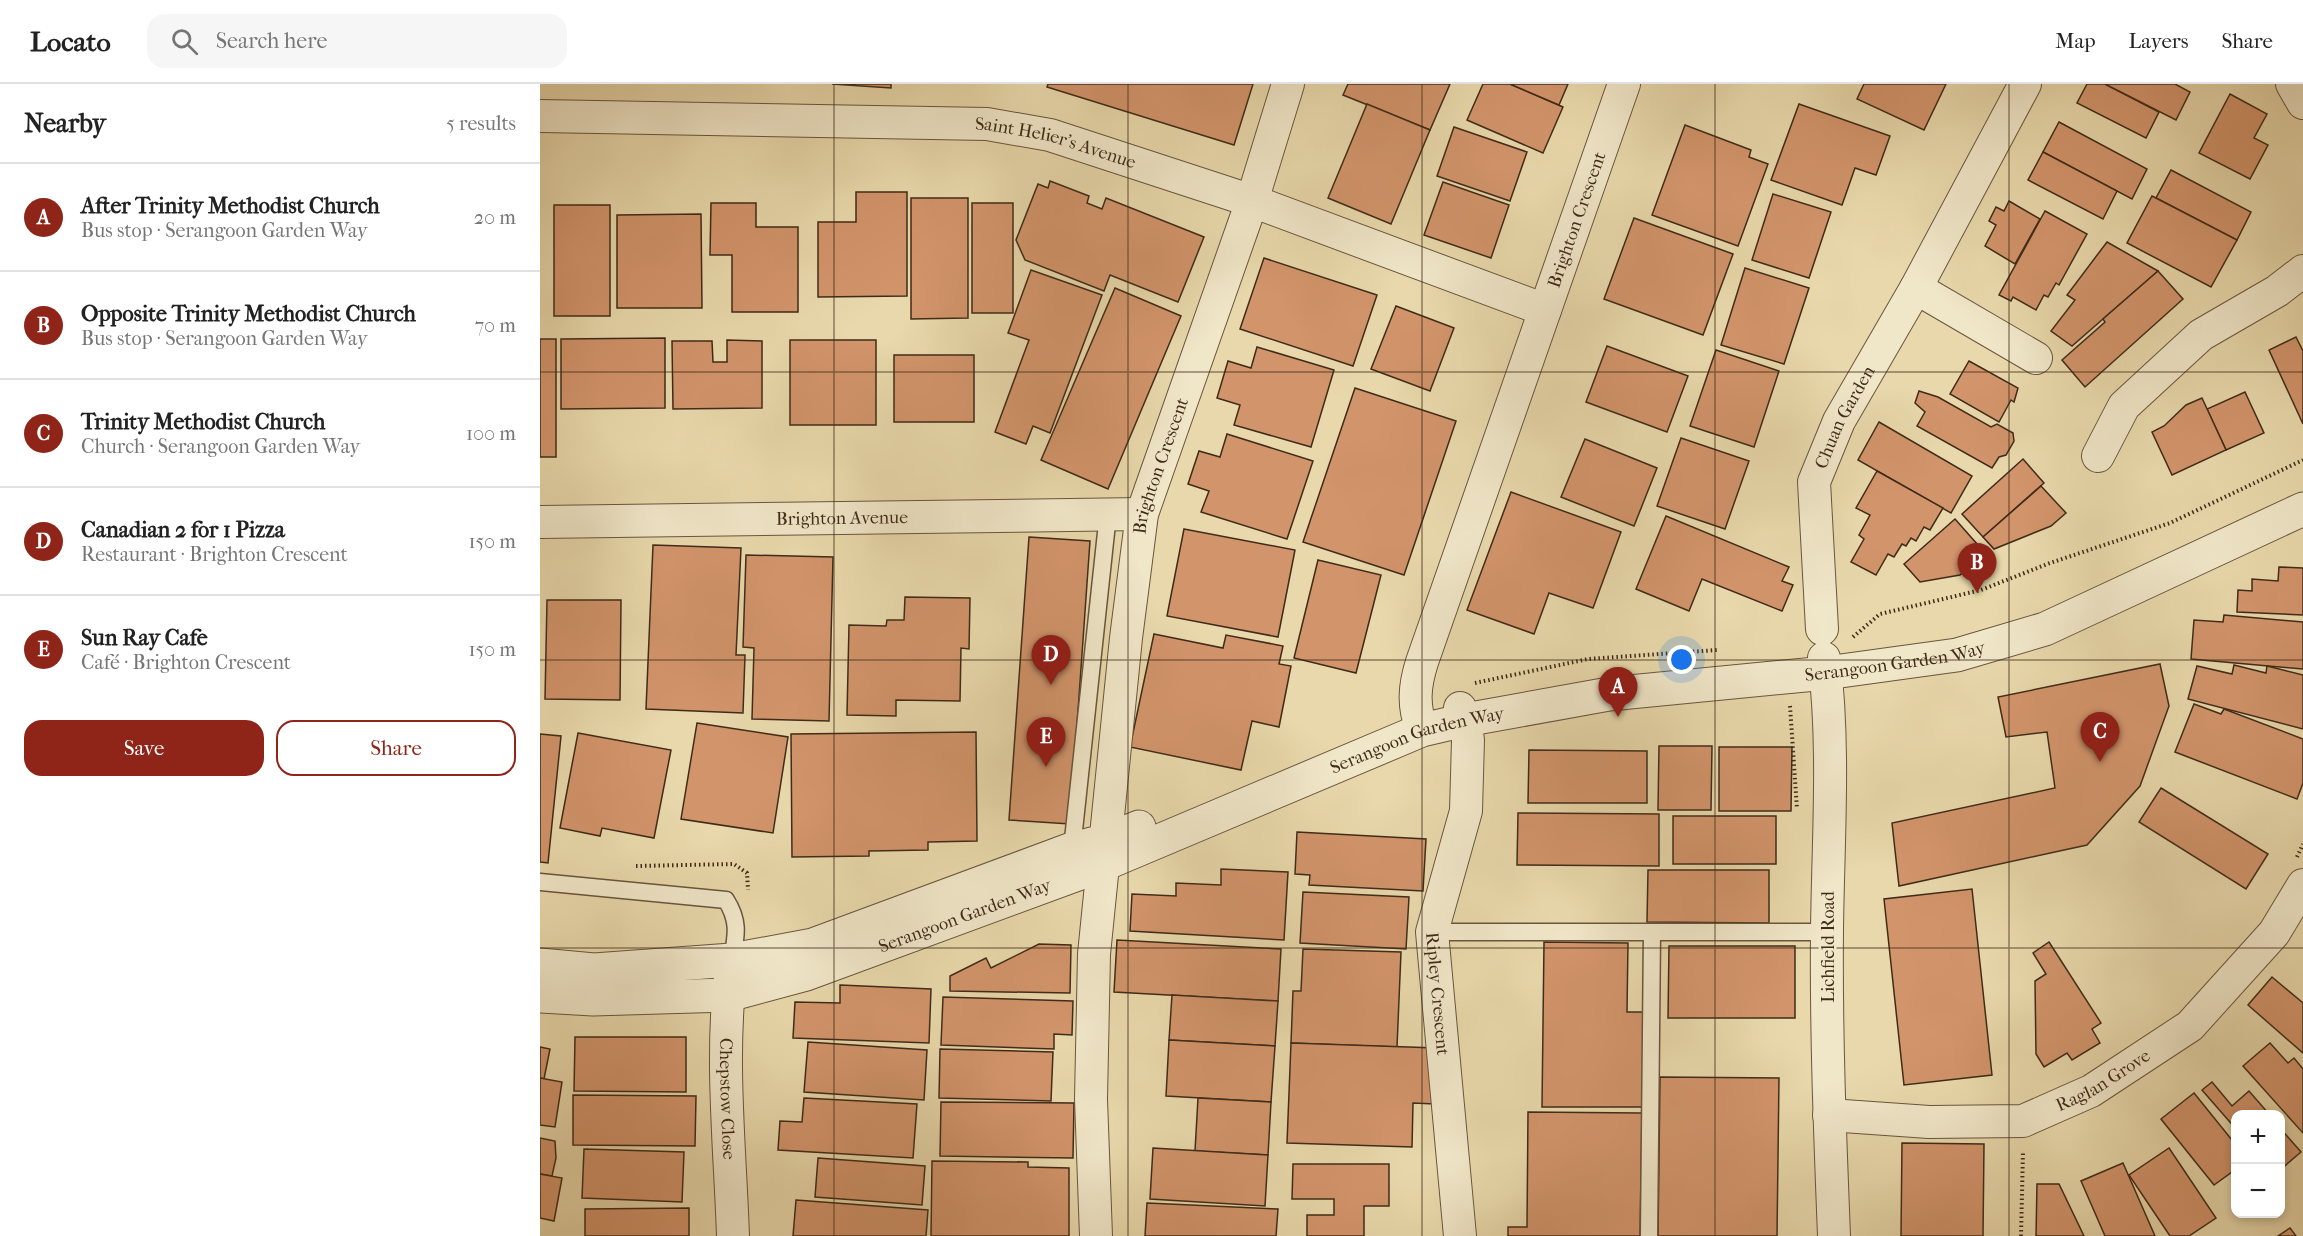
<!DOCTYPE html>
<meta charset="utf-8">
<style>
body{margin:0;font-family:"IM FELL French Canon",serif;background:#f6f6f6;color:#222}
.controls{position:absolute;right:18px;bottom:18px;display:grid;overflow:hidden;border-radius:12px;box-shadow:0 3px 9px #0003}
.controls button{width:54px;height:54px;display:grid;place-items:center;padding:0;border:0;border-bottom:2px solid #e0e0e0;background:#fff;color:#222;font:30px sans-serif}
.you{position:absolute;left:1142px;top:576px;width:21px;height:21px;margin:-15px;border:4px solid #fff;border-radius:50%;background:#1a73e8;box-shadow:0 0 0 9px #1a73e833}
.badge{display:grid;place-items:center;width:39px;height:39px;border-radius:50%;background:#8f2418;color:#fff;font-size:20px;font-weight:700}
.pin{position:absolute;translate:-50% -50px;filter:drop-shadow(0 2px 3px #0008)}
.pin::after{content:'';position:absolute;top:32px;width:21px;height:18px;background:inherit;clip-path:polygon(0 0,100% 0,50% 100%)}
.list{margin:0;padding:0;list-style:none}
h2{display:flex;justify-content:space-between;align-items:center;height:78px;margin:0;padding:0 24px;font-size:26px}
h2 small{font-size:20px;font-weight:400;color:#767676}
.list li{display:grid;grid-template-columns:39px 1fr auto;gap:18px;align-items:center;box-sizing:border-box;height:108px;padding:0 24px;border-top:2px solid #e0e0e0}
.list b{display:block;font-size:22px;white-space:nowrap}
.list p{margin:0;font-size:20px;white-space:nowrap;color:#767676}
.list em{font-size:20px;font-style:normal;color:#767676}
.actions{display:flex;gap:12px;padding:18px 24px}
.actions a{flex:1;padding:14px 0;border:2px solid #8f2418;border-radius:18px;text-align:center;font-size:21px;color:#8f2418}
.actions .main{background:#8f2418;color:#fff}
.icon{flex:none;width:33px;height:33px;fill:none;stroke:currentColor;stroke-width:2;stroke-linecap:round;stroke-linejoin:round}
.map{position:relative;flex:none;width:1763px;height:1152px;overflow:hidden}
header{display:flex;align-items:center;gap:36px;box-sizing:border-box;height:84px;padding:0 30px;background:#fff;border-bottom:2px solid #e0e0e0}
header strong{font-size:28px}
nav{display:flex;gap:33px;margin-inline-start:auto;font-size:21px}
.search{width:420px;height:54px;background:#f6f6f6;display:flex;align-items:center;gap:15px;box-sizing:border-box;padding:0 21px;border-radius:18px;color:#767676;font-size:22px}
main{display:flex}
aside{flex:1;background:#fff}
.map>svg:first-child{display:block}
.building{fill:#d2946b;stroke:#3f2b19;stroke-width:1.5}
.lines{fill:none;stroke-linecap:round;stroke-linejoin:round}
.service-casing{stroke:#69563e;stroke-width:19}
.minor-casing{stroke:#69563e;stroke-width:34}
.tertiary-casing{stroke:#69563e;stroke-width:35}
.path{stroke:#3f2b19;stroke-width:4;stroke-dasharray:1.5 3;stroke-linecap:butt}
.service{stroke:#f0e6c8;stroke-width:16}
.minor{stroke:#f0e6c8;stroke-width:32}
.tertiary{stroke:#f0e6c8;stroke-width:33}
.grid{fill:none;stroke:#3f2b19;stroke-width:1.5;stroke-opacity:0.55}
.labels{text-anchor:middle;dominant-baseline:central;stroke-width:5;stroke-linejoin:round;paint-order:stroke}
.street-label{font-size:18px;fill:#3f2b19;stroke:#f0e6c8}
</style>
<header>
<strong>Locato</strong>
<div class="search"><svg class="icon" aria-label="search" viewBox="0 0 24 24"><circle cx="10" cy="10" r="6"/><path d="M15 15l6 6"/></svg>Search here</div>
<nav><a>Map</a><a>Layers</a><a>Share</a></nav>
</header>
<main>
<aside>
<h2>Nearby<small>5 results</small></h2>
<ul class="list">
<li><span class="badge">A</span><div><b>After Trinity Methodist Church</b><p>Bus stop · Serangoon Garden Way</p></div><em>20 m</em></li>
<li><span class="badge">B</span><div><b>Opposite Trinity Methodist Church</b><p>Bus stop · Serangoon Garden Way</p></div><em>70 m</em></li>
<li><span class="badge">C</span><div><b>Trinity Methodist Church</b><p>Church · Serangoon Garden Way</p></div><em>100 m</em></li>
<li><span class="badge">D</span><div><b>Canadian 2 for 1 Pizza</b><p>Restaurant · Brighton Crescent</p></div><em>150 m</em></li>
<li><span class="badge">E</span><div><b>Sun Ray Cafe</b><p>Café · Brighton Crescent</p></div><em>150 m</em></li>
</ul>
<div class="actions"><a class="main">Save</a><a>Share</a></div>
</aside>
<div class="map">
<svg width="1763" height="1152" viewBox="0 0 1763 1152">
<rect width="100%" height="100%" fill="#e8d8ab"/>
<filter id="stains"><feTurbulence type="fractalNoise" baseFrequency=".00333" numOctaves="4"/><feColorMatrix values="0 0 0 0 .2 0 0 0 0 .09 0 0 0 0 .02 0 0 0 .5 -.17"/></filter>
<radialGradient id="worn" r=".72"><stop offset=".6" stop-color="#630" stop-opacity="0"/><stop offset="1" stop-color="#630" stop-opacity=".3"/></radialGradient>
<g class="building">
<path d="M292,0H351V4Z"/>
<path d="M508,0H713L694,61L507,3Z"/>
<path d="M808,0H910L890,46L803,11Z"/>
<path d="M943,0H970L1023,23L1003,69L927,36Z"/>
<path d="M970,0H1028L1019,21Z"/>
<path d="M1324,0H1406L1384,46L1317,15Z"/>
<path d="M1547,0H1565L1619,28L1606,54L1537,19Z"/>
<path d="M1565,0H1635L1650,8L1636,36Z"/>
<path d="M1690,10L1727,30L1714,54L1728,61L1710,95L1659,69Z"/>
<path d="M827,20L890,46L851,140L788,114Z"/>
<path d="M1259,20L1350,52L1336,91L1315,84L1302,121L1231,96Z"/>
<path d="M1519,38L1607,85L1592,115L1503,68Z"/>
<path d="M1145,41L1211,66L1209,73L1228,80L1198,162L1112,131Z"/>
<path d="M914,43L987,68L970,117L897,92Z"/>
<path d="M1503,68L1577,107L1563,135L1488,96Z"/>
<path d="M1631,86L1711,128L1697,156L1616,114Z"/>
<path d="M510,97L549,112L547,119L562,125L566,114L664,153L638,218L570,191L564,207L485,176L476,156L498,100L508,104Z"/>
<path d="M903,98L969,121L951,174L884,151Z"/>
<path d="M316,108H367V212L278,213V138H316Z"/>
<path d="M1233,110L1291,128L1269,194L1212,176Z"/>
<path d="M1612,112L1697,156L1671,203L1587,159Z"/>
<path d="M371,114H428V234L371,235Z"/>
<path d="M1469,117L1500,135L1475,180L1445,162L1456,141L1449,137L1456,123L1464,127Z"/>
<path d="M171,119H216V143H258V228H192V171H170Z"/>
<rect x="432" y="119" width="41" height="110"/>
<rect x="14" y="121" width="56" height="111"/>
<path d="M1505,127L1547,150L1519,201L1516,199L1508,213L1504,211L1496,226L1473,213L1471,217L1459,211Z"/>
<path d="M161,130L162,224H77V131Z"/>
<path d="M1094,134L1193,170L1163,251L1064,215Z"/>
<path d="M1567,158L1618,187L1532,262L1511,247L1535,216L1527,211Z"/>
<path d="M724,174L837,211L813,282L700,245Z"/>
<path d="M1205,184L1269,204L1244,280L1181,261Z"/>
<path d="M491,186L562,211L510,349L493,342L486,360L455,348L489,256L468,249Z"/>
<path d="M1618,187L1643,215L1545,303L1522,276L1565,238L1563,235Z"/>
<path d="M575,204L641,232L568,405L501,376Z"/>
<path d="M856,222L914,244L890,307L831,285Z"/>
<path d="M1756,253L1763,267V340L1729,266Z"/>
<path d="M125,254V324L21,325V255Z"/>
<rect x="0" y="255" width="16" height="118"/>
<path d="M187,256L222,257V324L133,325L132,257H172L173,278H187Z"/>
<rect x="250" y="256" width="86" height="85"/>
<path d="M1067,262L1148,292L1127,348L1046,318Z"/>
<path d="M717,263L794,286L771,363L694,341L700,321L677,314L688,277L711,284Z"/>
<path d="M1176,266L1239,287L1214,363L1150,342Z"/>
<rect x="354" y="271" width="80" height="67"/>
<path d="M1429,277L1478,304L1474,318L1471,316L1459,338L1410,310Z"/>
<path d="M815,304L916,337L864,491L763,458Z"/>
<path d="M1379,307L1398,313L1451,343L1457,340L1473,349L1474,357L1466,371L1459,373L1452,384L1377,342L1385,328L1375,319Z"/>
<path d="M1705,308L1724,349L1686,366L1667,325Z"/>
<path d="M1662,314L1686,366L1632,391L1612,348L1624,342L1646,321Z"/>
<path d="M1339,338L1432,392L1411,429L1318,376Z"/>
<path d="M687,350L773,377L747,455L661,428L669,407L648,400L659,367L680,373Z"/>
<path d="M1141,354L1209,377L1185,445L1117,422Z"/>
<path d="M1045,355L1117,384L1094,442L1021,413Z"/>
<path d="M1483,375L1504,399L1443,453L1422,430Z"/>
<path d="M1337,387L1403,424L1390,446L1384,443L1376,457L1371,454L1366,462L1362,460L1354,473L1348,470L1336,491L1311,478L1324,455L1319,451L1330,431L1316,424Z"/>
<path d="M1501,402L1526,429L1511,442L1454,465L1443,453Z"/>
<path d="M971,408L1081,448L1053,524L1009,509L994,550L927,526Z"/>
<path d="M1126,432L1249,483L1242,497L1253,501L1242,527L1162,495L1149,527L1096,505Z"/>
<path d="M1415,435L1445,469L1420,491L1380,498L1364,480Z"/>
<path d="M644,445L755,466L738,553L627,532Z"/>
<path d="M489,453L550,457L530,740L469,736Z"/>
<path d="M113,461L201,464L196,571H205L203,629L106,625Z"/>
<path d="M206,471L293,473L289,637L212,635L214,564L203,563Z"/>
<path d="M778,476L841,491L816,589L754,574Z"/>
<path d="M1739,483L1763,484V531L1697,528L1698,506L1712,507V495L1738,497Z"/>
<path d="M365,513L430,514L429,565L421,564L420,617L356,616V632L307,631L309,541L346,542L347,536H364Z"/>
<path d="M7,516H81L80,616L5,615Z"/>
<path d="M1684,531L1763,538V585L1651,575L1654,536L1683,538Z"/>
<path d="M614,550L683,564L686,551L743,562L739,580L751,582L739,643L712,637L701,686L590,663Z"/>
<path d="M1620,580L1629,622L1600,702L1547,761L1359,802L1352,739L1515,704L1507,648L1466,653L1458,613Z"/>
<path d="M1694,581L1726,589L1727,582L1763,591V645L1648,615L1657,582L1692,590Z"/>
<path d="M1654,620L1681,630L1684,625L1763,655V699L1757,715L1635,668Z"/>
<path d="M157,639L248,653L233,749L141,735Z"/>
<path d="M436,648L437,757L388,758V766L329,767V772L252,773L251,650Z"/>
<path d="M38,649L131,666L114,754L62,744L60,752L20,744Z"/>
<path d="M0,650L21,652L8,779L0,778Z"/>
<path d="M1119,662H1172L1171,726H1118Z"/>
<path d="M1179,663H1252L1251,727H1179Z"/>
<path d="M989,666L1107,667V719H988Z"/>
<path d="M1621,704L1728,770L1706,805L1599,738Z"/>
<path d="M978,729L1119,730V782L977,781Z"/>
<rect x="1133" y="732" width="103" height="48"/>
<path d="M757,748L886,755L883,807L769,801L770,791L755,790Z"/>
<path d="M681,785L748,788L744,856L590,847L592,810L636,812V799L681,801Z"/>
<path d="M1108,786H1229V839L1107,838Z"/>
<path d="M1432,805L1452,991L1364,1001L1344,815Z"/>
<path d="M763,808L869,813L866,865L760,859Z"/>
<path d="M577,856L741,865L738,917L574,908Z"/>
<path d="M1004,858L1088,859L1087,928H1104L1103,1023H1002Z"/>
<path d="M1509,858L1561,939L1552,945L1560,959L1532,976L1527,969L1504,983L1496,970L1495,897L1506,890L1493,869Z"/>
<path d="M499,860L531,861L530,909L410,907V892L446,874L451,884Z"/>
<path d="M1129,862H1255V934H1128Z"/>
<path d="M763,865L861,868L857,963L751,959L753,907H761Z"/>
<path d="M1732,893L1763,919V969L1708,921Z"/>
<path d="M300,901L391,905L389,959L253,954L255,918L300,919Z"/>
<path d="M632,911L738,917L735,962L629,956Z"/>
<path d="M403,913L533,917L532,951L514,950V965L401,961Z"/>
<path d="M35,953H146V1008L34,1007Z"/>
<path d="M629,956L735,962L731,1018L626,1012Z"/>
<path d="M268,958L387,966L384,1016L264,1008Z"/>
<path d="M751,959L897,964L895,1020L873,1019L872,1063L747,1059Z"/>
<path d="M1730,959L1748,979L1754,974L1763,985V1049L1703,982Z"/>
<path d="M0,963L10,965L4,995L0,994Z"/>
<path d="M400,965L513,968L511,1017L399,1014Z"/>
<path d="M1120,993L1239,994L1237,1152H1118Z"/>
<path d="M0,994L22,998L15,1043L0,1041Z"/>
<path d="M1672,998L1692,1022L1709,1007L1729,1030H1696V1045L1662,1006Z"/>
<path d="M1654,1009L1696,1061V1085L1674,1101L1621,1035Z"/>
<path d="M33,1011L156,1012L155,1062L33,1061Z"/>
<path d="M264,1014L377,1020L373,1074L238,1066L240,1037L262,1038Z"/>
<path d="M658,1014L731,1018L728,1071L655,1067Z"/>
<path d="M401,1018L534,1019L533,1074L400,1072Z"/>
<path d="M988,1028L1102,1029L1100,1152H968V1143H987Z"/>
<path d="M1740,1044L1761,1068L1740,1086Z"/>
<path d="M0,1054L15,1057L16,1074L12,1092L0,1090Z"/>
<path d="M1362,1059L1444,1060L1443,1152H1361Z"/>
<path d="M613,1064L728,1071L725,1122L610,1115Z"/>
<path d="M1629,1064L1676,1134L1649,1152H1630L1589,1091Z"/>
<path d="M44,1065L144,1068L142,1118L42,1114Z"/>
<path d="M278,1074L385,1082L382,1121L275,1113Z"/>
<path d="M392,1077L488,1078V1083L529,1084V1152H391Z"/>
<path d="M1583,1079L1615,1152H1565L1541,1097Z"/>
<path d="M753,1080H849V1122H824V1152H767V1131H794V1115H752Z"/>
<path d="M0,1090L22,1094L14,1137L0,1134Z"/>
<path d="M1497,1100H1519L1544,1152H1496Z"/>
<path d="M256,1116L388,1126L386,1152H253Z"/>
<path d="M607,1119L738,1125L736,1152H605Z"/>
<path d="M149,1124V1152H45V1125Z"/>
<path d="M1750,1144L1756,1152H1738Z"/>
</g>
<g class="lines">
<g class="service-casing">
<g id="service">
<path d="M536,767L532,765L568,430"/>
<path d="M0,798L186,816C200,838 196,852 192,876"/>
<path d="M892,848H1287"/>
<path d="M1109,1152L1112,848"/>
</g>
</g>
<g class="minor-casing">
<g id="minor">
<path d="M1752,0L1763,19"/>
<path id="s1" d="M0,32L447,40L510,51L712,117L1005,226"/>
<path d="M1376,204L1496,274"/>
<path d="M1558,372L1584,322L1661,251L1737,207L1763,187"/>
<path id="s2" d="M0,438L602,430"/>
<path id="s3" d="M1282,545L1274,398L1299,337L1376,204L1485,0"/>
<path d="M1284,574C1295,666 1288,754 1287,847C1286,949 1290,1050 1294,1152"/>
<path id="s4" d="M920,624L925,636L928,656L926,727L892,848L920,1152"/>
<path id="s5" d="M882,646C873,622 874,603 882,578L1084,0"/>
<path id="s6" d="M191,886C180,973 190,1064 193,1152"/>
<path id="s7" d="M1289,1031L1389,1038L1483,1037L1551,1007L1650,942L1734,849L1763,801"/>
<path id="s8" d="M556,1152L551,1015L554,870L586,554L602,430L712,117L748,0"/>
</g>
</g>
<g class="tertiary-casing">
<g id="tertiary">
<path d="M0,881L54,886L192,876L273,861L532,765L564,757L599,743"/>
<path id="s9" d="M0,912L53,915L188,911L266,890L562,781L882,646L925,636L1069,610L1286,589L1417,571L1505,545L1763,425"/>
</g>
</g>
<g class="path">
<path d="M1313,553L1340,530L1441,506L1510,479L1630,439L1763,376"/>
<path d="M935,599L1048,575L1177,566"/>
<path d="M1250,622L1257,725"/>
<path d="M1757,773L1763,760"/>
<path d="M96,782L194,780L207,789L208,806"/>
<path d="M1481,1152L1483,1067"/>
</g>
<use href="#service" class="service"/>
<use href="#minor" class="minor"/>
<use href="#tertiary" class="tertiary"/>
</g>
<path class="grid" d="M294,0V1152M588,0V1152M882,0V1152M1175,0V1152M1469,0V1152M0,288H1763M0,576H1763M0,864H1763"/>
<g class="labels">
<g class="street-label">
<text stroke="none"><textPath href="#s1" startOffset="518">Saint Helier's Avenue</textPath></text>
<text stroke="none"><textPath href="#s5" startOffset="538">Brighton Crescent</textPath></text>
<text stroke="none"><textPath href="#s3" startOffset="219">Chuan Garden</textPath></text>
<text stroke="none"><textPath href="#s8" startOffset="776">Brighton Crescent</textPath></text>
<text stroke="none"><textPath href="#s2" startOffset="302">Brighton Avenue</textPath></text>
<text stroke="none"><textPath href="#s9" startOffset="1410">Serangoon Garden Way</textPath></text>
<text stroke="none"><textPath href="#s9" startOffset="924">Serangoon Garden Way</textPath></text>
<text stroke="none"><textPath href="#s9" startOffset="438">Serangoon Garden Way</textPath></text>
<text transform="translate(1288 863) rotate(-90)">Lichfield Road</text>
<text stroke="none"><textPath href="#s4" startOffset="292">Ripley Crescent</textPath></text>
<text stroke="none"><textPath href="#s7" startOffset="284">Raglan Grove</textPath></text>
<text stroke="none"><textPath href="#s6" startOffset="129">Chepstow Close</textPath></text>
</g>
</g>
<rect width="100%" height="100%" filter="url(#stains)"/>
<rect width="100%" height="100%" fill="url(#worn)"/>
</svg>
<div class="controls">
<button>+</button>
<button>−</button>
</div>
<div class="you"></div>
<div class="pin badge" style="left:1078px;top:633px">A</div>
<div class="pin badge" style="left:1437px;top:509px">B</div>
<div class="pin badge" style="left:1560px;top:678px">C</div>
<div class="pin badge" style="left:511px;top:601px">D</div>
<div class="pin badge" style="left:506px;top:683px">E</div>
</div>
</main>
